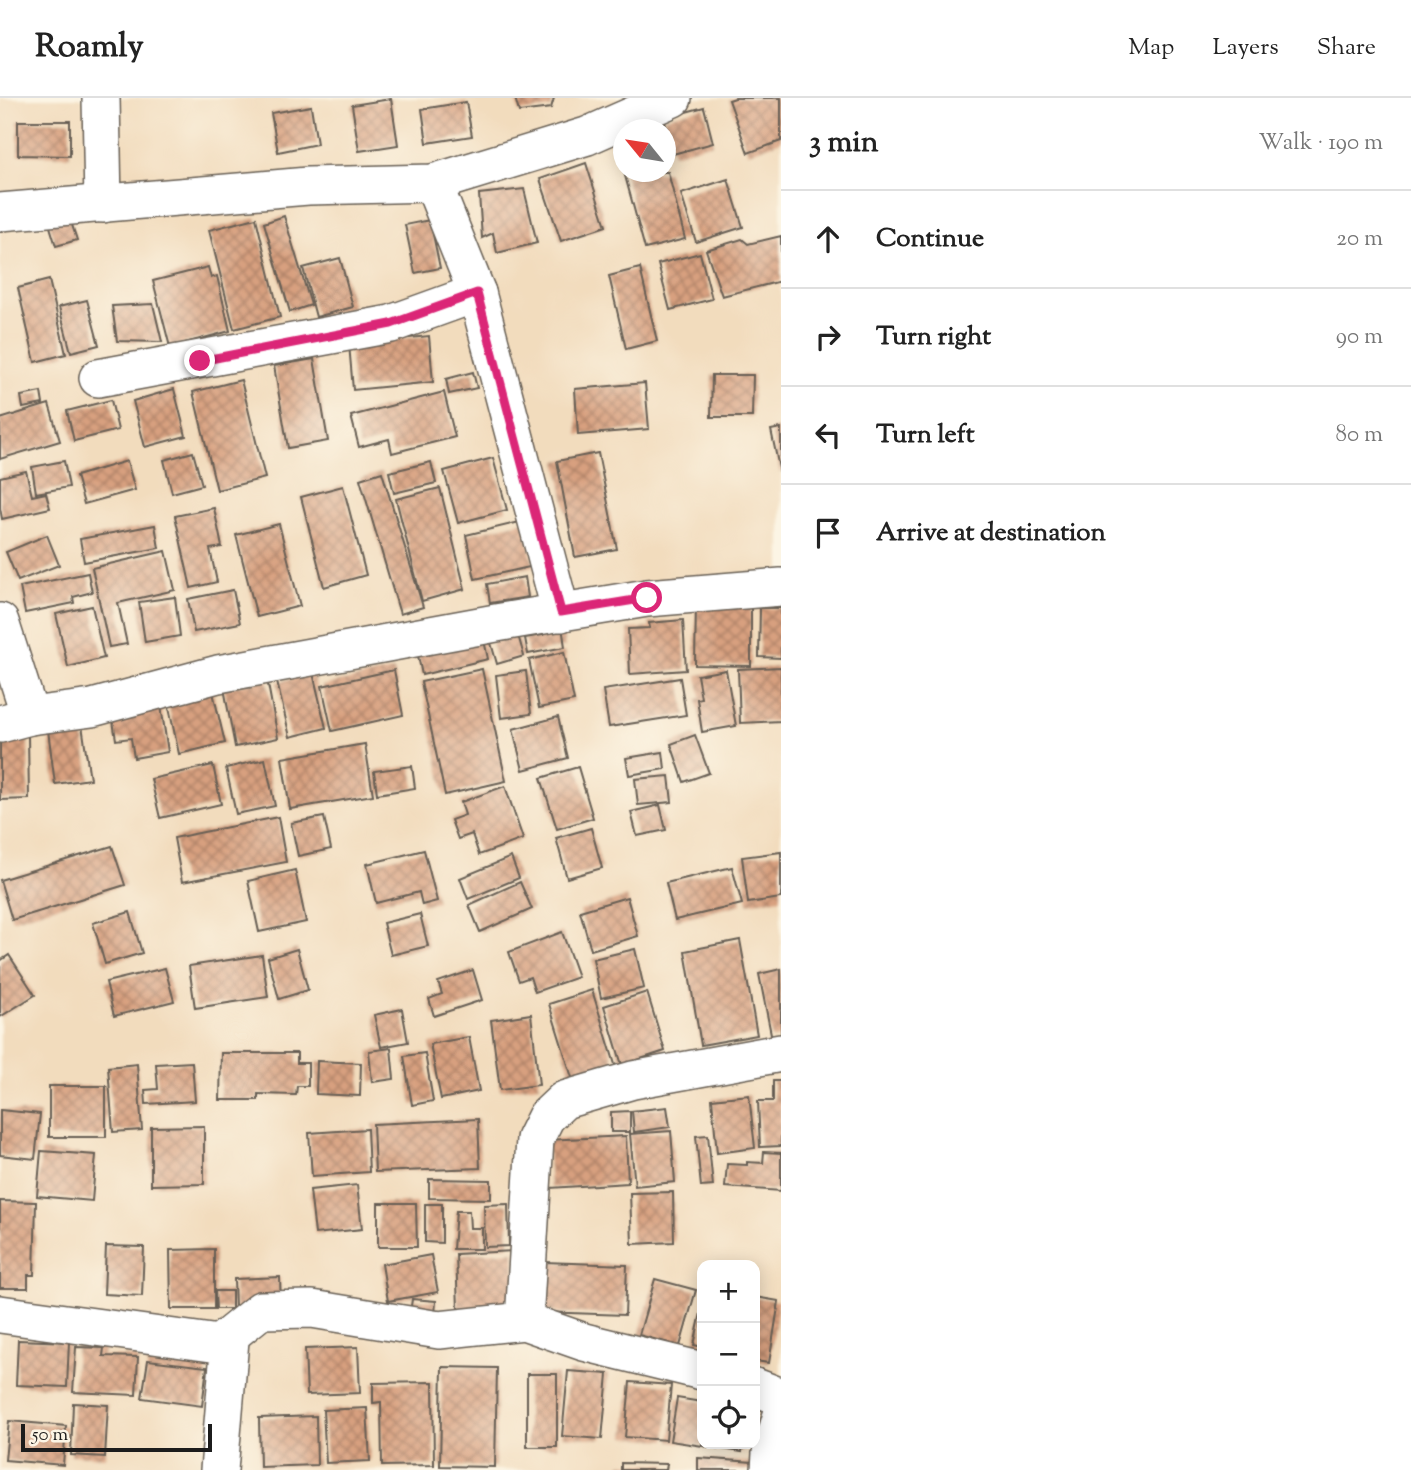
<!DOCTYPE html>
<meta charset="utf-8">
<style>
body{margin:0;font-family:"Sorts Mill Goudy",serif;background:#f6f6f6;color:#222}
.controls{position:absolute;right:21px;bottom:21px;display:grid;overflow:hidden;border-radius:14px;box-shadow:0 4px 18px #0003}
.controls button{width:63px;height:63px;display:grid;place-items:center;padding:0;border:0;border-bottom:2px solid #e0e0e0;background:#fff;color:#222;font:35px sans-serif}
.compass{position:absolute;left:613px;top:21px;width:63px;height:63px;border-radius:50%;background:#fff;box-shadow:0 4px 18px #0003;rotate:300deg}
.scale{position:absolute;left:21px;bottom:18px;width:191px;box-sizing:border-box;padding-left:7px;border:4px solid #1c1c1c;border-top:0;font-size:19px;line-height:24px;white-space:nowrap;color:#1c1c1c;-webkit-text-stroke:5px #fcf5e5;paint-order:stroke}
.stop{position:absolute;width:21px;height:21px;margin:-16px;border:5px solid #db2777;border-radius:50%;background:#fff}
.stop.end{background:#db2777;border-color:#fff;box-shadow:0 2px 7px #0008}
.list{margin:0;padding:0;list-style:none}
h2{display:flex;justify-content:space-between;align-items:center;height:91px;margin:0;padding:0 28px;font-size:30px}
h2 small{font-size:23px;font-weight:400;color:#767676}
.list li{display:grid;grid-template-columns:46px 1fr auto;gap:21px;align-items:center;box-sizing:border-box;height:98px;padding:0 28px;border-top:2px solid #e0e0e0}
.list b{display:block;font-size:26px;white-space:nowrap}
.list em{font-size:23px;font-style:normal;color:#767676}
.icon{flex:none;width:38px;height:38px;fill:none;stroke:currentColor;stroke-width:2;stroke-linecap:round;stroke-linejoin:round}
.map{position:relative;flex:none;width:781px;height:1372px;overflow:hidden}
header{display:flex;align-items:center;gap:42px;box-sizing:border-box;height:98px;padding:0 35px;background:#fff;border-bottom:2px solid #e0e0e0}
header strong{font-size:33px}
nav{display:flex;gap:38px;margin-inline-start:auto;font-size:24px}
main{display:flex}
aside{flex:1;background:#fff}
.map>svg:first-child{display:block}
.building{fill:url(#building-cross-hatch)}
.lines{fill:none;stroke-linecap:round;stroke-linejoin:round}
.minor-casing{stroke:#675f54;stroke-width:40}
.minor{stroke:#fff;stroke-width:37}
.route{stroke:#db2777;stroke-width:9}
</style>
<header>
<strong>Roamly</strong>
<nav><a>Map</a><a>Layers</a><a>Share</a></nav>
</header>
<main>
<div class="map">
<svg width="781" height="1372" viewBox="0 0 781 1372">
<defs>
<pattern id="building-cross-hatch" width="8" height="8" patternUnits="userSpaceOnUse" patternTransform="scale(1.75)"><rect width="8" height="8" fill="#d8a07f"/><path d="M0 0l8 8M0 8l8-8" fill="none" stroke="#ae8267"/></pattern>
</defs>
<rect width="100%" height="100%" fill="#fcf5e5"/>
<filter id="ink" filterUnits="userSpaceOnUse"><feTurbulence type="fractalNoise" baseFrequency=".0143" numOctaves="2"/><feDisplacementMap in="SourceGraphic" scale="14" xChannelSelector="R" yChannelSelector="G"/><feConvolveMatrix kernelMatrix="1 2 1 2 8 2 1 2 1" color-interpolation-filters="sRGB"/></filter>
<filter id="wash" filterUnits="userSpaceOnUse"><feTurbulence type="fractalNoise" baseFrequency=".00686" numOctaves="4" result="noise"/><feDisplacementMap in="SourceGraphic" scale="28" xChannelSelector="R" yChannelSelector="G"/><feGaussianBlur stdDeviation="1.57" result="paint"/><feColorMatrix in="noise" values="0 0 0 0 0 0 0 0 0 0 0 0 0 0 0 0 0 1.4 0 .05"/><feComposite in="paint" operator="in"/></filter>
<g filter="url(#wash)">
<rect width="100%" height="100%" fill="#f2dcbd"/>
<g id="blocks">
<g class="building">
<path d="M515,0H554L551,10L519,14Z"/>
<path d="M735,0H781V43L748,55L729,2Z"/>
<path d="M391,1L398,47L359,53L352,7Z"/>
<path d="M466,4L472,38L427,45L422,11Z"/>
<path d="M311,8L317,46L278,54L271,15Z"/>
<path d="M704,9L713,45L673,56L664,20Z"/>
<path d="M18,23H70V58L18,57Z"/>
<path d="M586,65L606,128L561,143L540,81Z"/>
<path d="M624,74H668L685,141L645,151Z"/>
<path d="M728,81L743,129L696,144L681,96Z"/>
<path d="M524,91L537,145L497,155L493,135L482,140L479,96Z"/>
<path d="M67,112L77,142L56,148L47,119Z"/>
<path d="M284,118L311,207L290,214L264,125Z"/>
<path d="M256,120L280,219L234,231L209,132Z"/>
<path d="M430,122L440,170L415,175L405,127Z"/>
<path d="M781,138V183L722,198L706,152L742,141L748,146Z"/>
<path d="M700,155L712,201L670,212L658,166Z"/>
<path d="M340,160L353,209L316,219L303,170Z"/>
<path d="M208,169L211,180L217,178L230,233L170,249L153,183Z"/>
<path d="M640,170L657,243L626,251L609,178Z"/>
<path d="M49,182L66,256L35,264L18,190Z"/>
<path d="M87,202L99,247L71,254L59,209Z"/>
<path d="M153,206L162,244L117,243L112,208Z"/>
<path d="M429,238L433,284L353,292L349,246Z"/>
<path d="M314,261L328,343L288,350L274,268Z"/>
<path d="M473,274L477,290L449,296L446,281Z"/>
<path d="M712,277H753L752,319H711Z"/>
<path d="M241,282L265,380L217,392L193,294Z"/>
<path d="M645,285L649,331L578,337L575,291Z"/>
<path d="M174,291L186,338L145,349L133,303Z"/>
<path d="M41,294L43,306L23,310L21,298Z"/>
<path d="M444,294L455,339L392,355L389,341L359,349L351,318Z"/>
<path d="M111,302L118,332L74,343L67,313Z"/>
<path d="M49,306L60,343L0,361V321Z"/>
<path d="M781,330V375H780L771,332Z"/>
<path d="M193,354L202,387L172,395L164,362Z"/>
<path d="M598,355L617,451L575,459L557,363Z"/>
<path d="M493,360L507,412L458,425L444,373Z"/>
<path d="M64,363L69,389L36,395L32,369Z"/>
<path d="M127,363L135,392L84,406L76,378Z"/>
<path d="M431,364L436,385L394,395L389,374Z"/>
<path d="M26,373L32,398L46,395L50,410L2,421L0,410V379Z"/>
<path d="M382,374L423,509L400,516L360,381Z"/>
<path d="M343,388L366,477L324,489L301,399Z"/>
<path d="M440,390L465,491L422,503L396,401Z"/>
<path d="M214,410L222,449L210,451L217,484L191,490L175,418Z"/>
<path d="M524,423L534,468L475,481L466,437Z"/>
<path d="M279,426L300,508L257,519L236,437Z"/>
<path d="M155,427L159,450L84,464L80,441Z"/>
<path d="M47,437L59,467L18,483L6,454Z"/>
<path d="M166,453L175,492L118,505L127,546L109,549L92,470Z"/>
<path d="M88,475L92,494L73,499L74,505L25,515L20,489Z"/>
<path d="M525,479L528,499L490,505L487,486Z"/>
<path d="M233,492L240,525L194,534L188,501Z"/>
<path d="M175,499L180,538L145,544L139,504Z"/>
<path d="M696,505L751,506V568L695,567Z"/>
<path d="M92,508L104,560L68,569L56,516Z"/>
<path d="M760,510H781V560L759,559Z"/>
<path d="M561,521L565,549L528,556L525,540L543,537L540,524Z"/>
<path d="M683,522L686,572L630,576L628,531L650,530L649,525Z"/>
<path d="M483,537L488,561L422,577L417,553Z"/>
<path d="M518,537L524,558L497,566L491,545Z"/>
<path d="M564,554L574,603L539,610L529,562Z"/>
<path d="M781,569V623L740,625L738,571Z"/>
<path d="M482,571L506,683L445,697L421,584Z"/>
<path d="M394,572L403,617L332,633L322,588Z"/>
<path d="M726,572L736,628L702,634L697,601L701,600L697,577Z"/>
<path d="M526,573L531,616L501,620L496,577Z"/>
<path d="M313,575L326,630L290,639L277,584Z"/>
<path d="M680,580L686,617L609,629L603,592Z"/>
<path d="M267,581L278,640L235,649L224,590Z"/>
<path d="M212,590L225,645L179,656L167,600Z"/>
<path d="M161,608L168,654L134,660L131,640L116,642L112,616Z"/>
<path d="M558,619L568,660L523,672L513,631Z"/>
<path d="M82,627L90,681L55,686L48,632Z"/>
<path d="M28,637L29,701L0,702V638Z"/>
<path d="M695,637L709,675L684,684L671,646Z"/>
<path d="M365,646L373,697L290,711L282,660Z"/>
<path d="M663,654L665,671L629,677L626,660Z"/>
<path d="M265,661L275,708L236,716L226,670Z"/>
<path d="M213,667L221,706L160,720L151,681Z"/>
<path d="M412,668L415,690L377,696L374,673Z"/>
<path d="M578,669L593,720L557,731L541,680Z"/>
<path d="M669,678L672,704L638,707L635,681Z"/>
<path d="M505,688L523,741L479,757L472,736L458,741L451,722L465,717L461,704Z"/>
<path d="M660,707L666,732L637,738L631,714Z"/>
<path d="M278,719L286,764L182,784L174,740Z"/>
<path d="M324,719L331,751L298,758L291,725Z"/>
<path d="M591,730L602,770L567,780L556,740Z"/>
<path d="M112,748L125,787L12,822L0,782Z"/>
<path d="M424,752L437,803L422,807L419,794L376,805L367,766Z"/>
<path d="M781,754V800L748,805L742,759Z"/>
<path d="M511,759L519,780L468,801L460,780Z"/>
<path d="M732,769L742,806L675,822L666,785Z"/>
<path d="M295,772L306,824L259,834L248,783Z"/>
<path d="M520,784L532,811L480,834L469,807Z"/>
<path d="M627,799L638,838L591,852L580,813Z"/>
<path d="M130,814L142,855L105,866L93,825Z"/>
<path d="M420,816L428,848L391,857L383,825Z"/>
<path d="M562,834L578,879L535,894L530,879L519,883L509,854Z"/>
<path d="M740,842L757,937L701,947L685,853Z"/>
<path d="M297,851L308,892L279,901L268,860Z"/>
<path d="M635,851L644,890L601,900L593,861Z"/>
<path d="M9,857L35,897L0,919V863Z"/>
<path d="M262,857L268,899L195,910L189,868Z"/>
<path d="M165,870L174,903L114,918L106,884Z"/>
<path d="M781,871V939L772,941L759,876Z"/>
<path d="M473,872L482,902L434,918L429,901L442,896L438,884Z"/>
<path d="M592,892L617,973L574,986L549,906Z"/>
<path d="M647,894L665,953L622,967L604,908Z"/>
<path d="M402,911L408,944L381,949L374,917Z"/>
<path d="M531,916L539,987L500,992L491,922Z"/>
<path d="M469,939L479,993L441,1001L430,946Z"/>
<path d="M391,950L394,981L372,984L369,953Z"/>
<path d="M221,955H297V965H308V988H297L296,997L258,996V1002H220Z"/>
<path d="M425,955L433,1003L412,1007L404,958Z"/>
<path d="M317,963L361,965L360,998L316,996Z"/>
<path d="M192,964L195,1003L146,1006L145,992L158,991L156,966Z"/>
<path d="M137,966L142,1032L113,1034L108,969Z"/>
<path d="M773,983H781V1048L760,1049L758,1003H773Z"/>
<rect x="49" y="988" width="57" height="51"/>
<path d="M749,997L755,1050L717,1055L712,1001Z"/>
<path d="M667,1009L670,1029L634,1034L632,1013Z"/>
<path d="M0,1012L40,1016L35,1061L0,1057Z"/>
<path d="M630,1013V1034H611V1014Z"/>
<path d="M478,1021L480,1070L375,1074L373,1026Z"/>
<path d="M204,1028V1086L151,1087V1029Z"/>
<path d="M367,1031L369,1074L312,1078L309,1035Z"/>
<path d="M671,1033L675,1084L635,1088L630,1036Z"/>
<path d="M708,1037L713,1088L701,1089L696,1038Z"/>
<path d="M626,1038L628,1085L550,1090L547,1042Z"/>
<path d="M41,1053L96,1057L92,1103L37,1098Z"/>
<path d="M764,1054L781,1055V1093L725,1089L727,1066L747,1067V1064L763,1065Z"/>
<path d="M429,1081L491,1082V1101L429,1100Z"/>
<path d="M357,1087L362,1131L315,1136L310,1092Z"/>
<path d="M673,1094L674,1144L632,1146L630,1095Z"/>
<path d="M0,1103L36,1104L34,1177H28V1190H0Z"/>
<path d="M378,1105H416L417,1149H378Z"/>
<path d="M425,1106H442V1145L425,1144Z"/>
<path d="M508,1106L509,1148L485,1149L484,1107Z"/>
<path d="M456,1113H469L470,1130H482V1151H453Z"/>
<path d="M106,1148L144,1149L142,1198L104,1196Z"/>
<path d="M214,1151V1211H171L170,1152Z"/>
<path d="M514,1153L517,1208L458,1211L456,1156Z"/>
<path d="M431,1157L438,1194L388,1203L382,1166Z"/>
<path d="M544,1164L627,1167L625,1217L542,1214Z"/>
<path d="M280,1179L281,1209L235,1211L234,1181Z"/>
<path d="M655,1181L696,1192L680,1248L639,1237Z"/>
<path d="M215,1193H232V1211H216Z"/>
<path d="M755,1199L779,1203L769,1265L755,1263Z"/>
<path d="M412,1201L436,1203L435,1217L410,1215Z"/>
<path d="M701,1215H702V1249L694,1247Z"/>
<path d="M18,1242L69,1244L67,1289L16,1287Z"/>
<path d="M76,1249L104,1250L103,1258L138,1259L136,1297L73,1294Z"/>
<path d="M358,1249L360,1295L307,1297L305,1251Z"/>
<path d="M148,1262L207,1269L202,1308L142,1300Z"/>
<path d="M442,1269L497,1270L495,1369L440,1368Z"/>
<path d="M568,1273L608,1276L602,1341L562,1338Z"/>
<rect x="527" y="1276" width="30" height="73"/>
<path d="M433,1284L434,1367L382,1368L381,1304L373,1305V1285Z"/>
<path d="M630,1284L671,1287L666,1342L625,1339Z"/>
<path d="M677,1300L702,1304V1346H743L742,1354L670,1343Z"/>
<path d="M73,1305L108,1307L105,1359L71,1357Z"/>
<path d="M367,1310L370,1363L326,1365L323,1312Z"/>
<path d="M316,1318L317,1367L260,1369L259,1320Z"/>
<path d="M9,1323L66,1328L63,1367L5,1362Z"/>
<path d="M698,1360L753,1364L752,1372H698Z"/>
<path d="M621,1365L667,1366L666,1372H621Z"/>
</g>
</g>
</g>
<g filter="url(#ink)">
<use href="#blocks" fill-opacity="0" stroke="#675f54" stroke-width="2"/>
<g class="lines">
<g class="minor-casing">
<g id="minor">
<path d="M101,0L103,106"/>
<path d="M433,85L477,195L561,515"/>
<path d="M0,114L308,88L433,85L587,38L673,0"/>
<path d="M98,280L391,226L477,195"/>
<path d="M0,524L30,618"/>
<path d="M0,626L30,618L92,610L218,576L496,525L647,500L781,489"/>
<path d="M0,1216L219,1246L230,1242L219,1372"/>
<path d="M524,1223L535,1041L546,1019L564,1002L633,982L781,955"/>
<path d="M219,1246L261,1212L312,1211L439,1232L524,1223L584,1244L702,1273"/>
<path d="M755,1289L781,1299"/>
<path d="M770,1372L771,1355L781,1320"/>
</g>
</g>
<use href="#minor" class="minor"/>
</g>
</g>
<g class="lines" filter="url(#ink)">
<path class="route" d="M200,263L391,226L477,195L561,514L647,500"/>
</g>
</svg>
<div class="controls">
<button>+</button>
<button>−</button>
<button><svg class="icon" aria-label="locate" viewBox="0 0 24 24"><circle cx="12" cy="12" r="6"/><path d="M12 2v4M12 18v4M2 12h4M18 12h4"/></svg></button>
</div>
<svg class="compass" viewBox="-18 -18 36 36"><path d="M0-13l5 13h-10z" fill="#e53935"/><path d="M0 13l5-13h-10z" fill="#767676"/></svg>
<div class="scale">50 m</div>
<div class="stop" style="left:647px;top:500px"></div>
<div class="stop end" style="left:200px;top:263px"></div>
</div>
<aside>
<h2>3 min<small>Walk · 190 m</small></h2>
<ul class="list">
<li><svg class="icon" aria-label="ahead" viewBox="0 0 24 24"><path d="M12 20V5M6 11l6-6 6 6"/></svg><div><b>Continue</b></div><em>20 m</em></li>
<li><svg class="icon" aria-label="right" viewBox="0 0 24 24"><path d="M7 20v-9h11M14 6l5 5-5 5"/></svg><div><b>Turn right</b></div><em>90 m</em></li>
<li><svg class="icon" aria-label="left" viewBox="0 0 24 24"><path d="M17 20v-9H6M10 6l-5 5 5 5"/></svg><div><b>Turn left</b></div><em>80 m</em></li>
<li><svg class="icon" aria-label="arrive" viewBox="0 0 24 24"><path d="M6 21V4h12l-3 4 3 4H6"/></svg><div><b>Arrive at destination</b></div></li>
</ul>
</aside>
</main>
